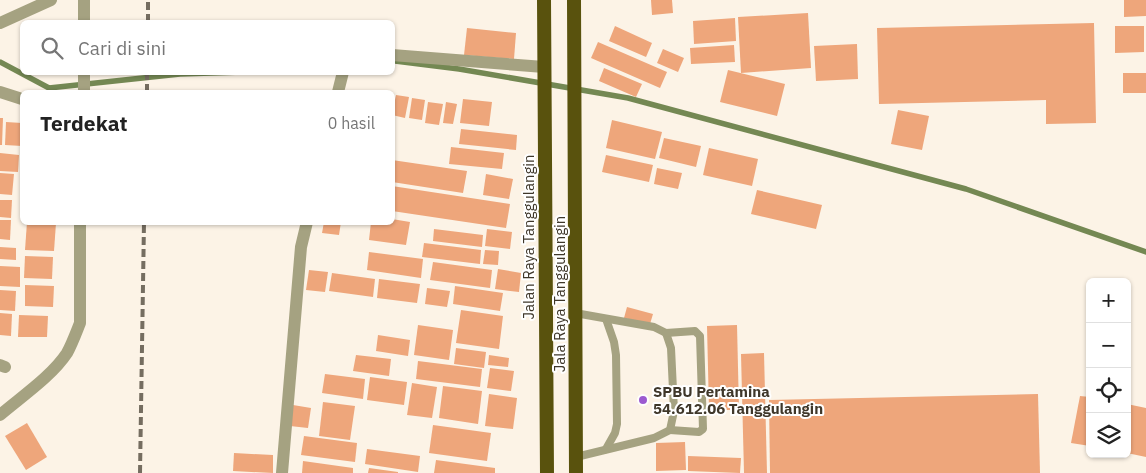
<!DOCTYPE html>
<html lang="id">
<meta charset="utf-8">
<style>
body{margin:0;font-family:"IBM Plex Sans",sans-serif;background:#f6f6f6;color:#222}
.controls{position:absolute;right:15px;bottom:15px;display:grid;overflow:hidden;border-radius:8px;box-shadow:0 1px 4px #0004}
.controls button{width:45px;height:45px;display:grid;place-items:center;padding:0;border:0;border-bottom:1px solid #e0e0e0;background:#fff;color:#222;font:25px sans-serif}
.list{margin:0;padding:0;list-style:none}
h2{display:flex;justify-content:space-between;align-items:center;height:65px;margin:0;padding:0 20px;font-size:21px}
h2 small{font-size:16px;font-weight:400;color:#767676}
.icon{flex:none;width:28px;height:28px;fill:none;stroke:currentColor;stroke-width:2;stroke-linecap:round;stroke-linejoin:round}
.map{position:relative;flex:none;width:1146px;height:473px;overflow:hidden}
.search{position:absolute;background:#fff;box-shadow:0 1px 4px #0004;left:20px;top:20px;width:375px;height:55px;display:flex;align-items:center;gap:12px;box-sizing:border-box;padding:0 18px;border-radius:8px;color:#767676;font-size:19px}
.panel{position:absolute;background:#fff;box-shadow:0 1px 4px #0004;left:20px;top:90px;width:375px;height:135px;border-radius:8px}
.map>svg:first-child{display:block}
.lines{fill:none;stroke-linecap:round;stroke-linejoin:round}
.stream{stroke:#748853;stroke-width:5.5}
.building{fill:#eea67b}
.service{stroke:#a5a281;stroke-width:8}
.minor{stroke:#a5a281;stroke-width:12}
.trunk{stroke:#59520d;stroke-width:14}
.rail{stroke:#756d60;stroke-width:4;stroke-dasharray:8 4;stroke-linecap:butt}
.poi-dot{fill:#9c5ad0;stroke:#fff;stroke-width:2}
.labels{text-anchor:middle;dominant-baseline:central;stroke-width:4;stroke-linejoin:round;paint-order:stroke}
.street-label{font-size:15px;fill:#3f372a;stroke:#fff}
.poi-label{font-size:15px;font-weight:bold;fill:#3f372a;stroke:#fff;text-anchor:start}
</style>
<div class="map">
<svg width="1146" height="473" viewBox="0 0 1146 473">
<rect width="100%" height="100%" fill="#fcf3e6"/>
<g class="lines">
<g class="stream">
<path d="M395,61L459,69L628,98L966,189L1146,252"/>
<path d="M0,62L49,88L180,74L243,72"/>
</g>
</g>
<g class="building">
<path d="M651,0H672L673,13L652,15Z"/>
<path d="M1124,0H1146V16L1124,17Z"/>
<path d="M808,13L811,68L741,73L738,17Z"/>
<path d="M735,18L736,41L694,44L693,21Z"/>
<path d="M1094,23L1096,123L1046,124V100L879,104L877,28Z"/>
<path d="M615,26L652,43L646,57L609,41Z"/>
<path d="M1115,26H1144V52L1115,53Z"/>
<path d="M467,28L516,33L514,59L464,55Z"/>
<path d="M598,42L667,72L660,88L591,58Z"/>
<path d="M857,44L858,79L816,81L814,46Z"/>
<path d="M734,45L735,62L691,64L690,48Z"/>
<path d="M663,49L684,58L678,72L657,63Z"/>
<path d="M604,68L642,84L636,97L599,81Z"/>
<path d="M728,70L785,84L777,116L720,102Z"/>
<rect x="1123" y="73" width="23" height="20"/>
<path d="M396,95L409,97L405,118L392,115Z"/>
<path d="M412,98L425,100L422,120L409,118Z"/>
<path d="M463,99L492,102L489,126L460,123Z"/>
<path d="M428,102L443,104L439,125L425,123Z"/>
<path d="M446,102L457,104L453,124L443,123Z"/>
<path d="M898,110L929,116L922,150L891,144Z"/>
<path d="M0,118H3L2,145H0Z"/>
<path d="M612,120L662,132L655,159L606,148Z"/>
<path d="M6,122L22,123V146L5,145Z"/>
<path d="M461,129L517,135L516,150L459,144Z"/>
<path d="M664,138L701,146L696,167L659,158Z"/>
<path d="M451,147L504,153L502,169L449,164Z"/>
<path d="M709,148L758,159L752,186L703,175Z"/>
<path d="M0,153L19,155L18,172L0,171Z"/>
<path d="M606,155L653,165L649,182L602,172Z"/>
<path d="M392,160L467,171L463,193L392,182Z"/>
<path d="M657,168L682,173L678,189L654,184Z"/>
<path d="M0,173L14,174L12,195L0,194Z"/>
<path d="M486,174L513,179L509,199L483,195Z"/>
<path d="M392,186L510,204L506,228L392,211Z"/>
<path d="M757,190L822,205L816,229L751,214Z"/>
<path d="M0,200H12L11,218L0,217Z"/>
<path d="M392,219L410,222L406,245L369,240L371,222H392Z"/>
<path d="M0,220H11L10,240L0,239Z"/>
<path d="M27,222L56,223L54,251L25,250Z"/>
<path d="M324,222H341L339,235L322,233Z"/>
<path d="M434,229L483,235L482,247L433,241Z"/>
<path d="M487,229L512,232L510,249L485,246Z"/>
<path d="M424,243L481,250L480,264L422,257Z"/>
<path d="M0,247L16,248V260L0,259Z"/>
<path d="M485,250L499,251L498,265L483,264Z"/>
<path d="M369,252L423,259L421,278L367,270Z"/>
<path d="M25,256L53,257L52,279L24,278Z"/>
<path d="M433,262L492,270L490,288L430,280Z"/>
<path d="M0,266L20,267V287L0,286Z"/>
<path d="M498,269L521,273L519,292L495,289Z"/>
<path d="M309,270L328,272L325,292L306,290Z"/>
<path d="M332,273L375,279L373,297L329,291Z"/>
<path d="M379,279L420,284L417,303L377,298Z"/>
<path d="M25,285L54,286L53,307L25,306Z"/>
<path d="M455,286L503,293L500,311L453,304Z"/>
<path d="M427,288L450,291L447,307L425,304Z"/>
<path d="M0,290L16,291L15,311L0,310Z"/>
<path d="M627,307L653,314L650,324L624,318Z"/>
<path d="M461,310L503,316L499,349L456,343Z"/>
<path d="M0,313L12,314L11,336L0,335Z"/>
<path d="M19,315L48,316L47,337H18Z"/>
<path d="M418,325L453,330L449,360L414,355Z"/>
<path d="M737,325L739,410H709L707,326Z"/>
<path d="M378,335L410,340L408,356L376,351Z"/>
<path d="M456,348L486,352L484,368L454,364Z"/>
<path d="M764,353L767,473H744L741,354Z"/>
<path d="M356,355L391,359L389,376L353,371Z"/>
<path d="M489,355L509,358L508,367L488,365Z"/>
<path d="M418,361L482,369L480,387L416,379Z"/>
<path d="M490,368L514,371L511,391L487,388Z"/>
<path d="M325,374L365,379L363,399L322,393Z"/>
<path d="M370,377L407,382L404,405L367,400Z"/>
<path d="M412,383L437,387L432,418L407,415Z"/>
<path d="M443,386L482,391L478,424L439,418Z"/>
<path d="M489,394L517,398L513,429L485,426Z"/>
<path d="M1038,394L1040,473H770L769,400Z"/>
<path d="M1080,396L1090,397V446L1071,443Z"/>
<path d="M323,402L355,406L350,440L319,436Z"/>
<path d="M1127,404L1146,408V457L1127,453Z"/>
<path d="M293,405L311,408L308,428L290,426Z"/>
<path d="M27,423L47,457L26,470L5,436Z"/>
<path d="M433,425L491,433L487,461L429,453Z"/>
<path d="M304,436L357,443L355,462L301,455Z"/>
<path d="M685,442L686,470L656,471V443Z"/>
<path d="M367,449L420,456L418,472L365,464Z"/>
<path d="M234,453L273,455V473L233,471Z"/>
<path d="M688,456L741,458L740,473L688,471Z"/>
<path d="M436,460L495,468V473H434Z"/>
<path d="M303,461L353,468V473H302Z"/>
<path d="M369,468L398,472V473H368Z"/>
</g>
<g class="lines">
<g class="service">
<path d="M575,313L654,327L666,333L671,348L674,411L670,430L654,438L576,457"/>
<path d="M606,319L614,342L616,355L617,424L615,433L606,449"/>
<path d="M666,333L695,331L700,336L703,429L699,432L670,430"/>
</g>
<g class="minor">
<path d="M84,22V0"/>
<path d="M0,23L51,0"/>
<path d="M392,55L544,67"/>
<path d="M0,92L22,99"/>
<path d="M84,92V72"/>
<path d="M338,92L343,72"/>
<path d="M0,365L5,367"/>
<path d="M0,415C21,397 52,376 67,353C72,344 76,333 80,323V222"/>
<path d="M282,473L301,247L307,222"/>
</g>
<g class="trunk">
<path d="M544,0L547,473"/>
<path d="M574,0L576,473"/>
</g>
<g class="rail">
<path d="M148,22V0"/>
<path d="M147,92V72"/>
<path d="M140,473L144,222"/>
</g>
</g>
<circle class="poi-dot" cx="643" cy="400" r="5"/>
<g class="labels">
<g class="street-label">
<text transform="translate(528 237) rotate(-90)">Jalan Raya Tanggulangin</text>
<text transform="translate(559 294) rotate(-90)">Jala Raya Tanggulangin</text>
</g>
<g class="poi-label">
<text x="653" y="391">SPBU Pertamina<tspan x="653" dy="17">54.612.06 Tanggulangin</tspan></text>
</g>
</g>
</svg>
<div class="controls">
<button>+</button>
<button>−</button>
<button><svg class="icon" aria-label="locate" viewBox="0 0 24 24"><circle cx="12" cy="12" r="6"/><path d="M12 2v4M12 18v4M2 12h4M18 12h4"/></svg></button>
<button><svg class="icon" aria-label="layers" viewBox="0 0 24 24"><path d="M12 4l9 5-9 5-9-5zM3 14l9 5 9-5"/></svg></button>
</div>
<div class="search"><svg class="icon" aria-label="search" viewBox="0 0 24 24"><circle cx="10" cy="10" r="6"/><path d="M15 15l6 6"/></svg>Cari di sini</div>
<section class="panel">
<h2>Terdekat<small>0 hasil</small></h2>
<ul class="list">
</ul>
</section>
</div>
